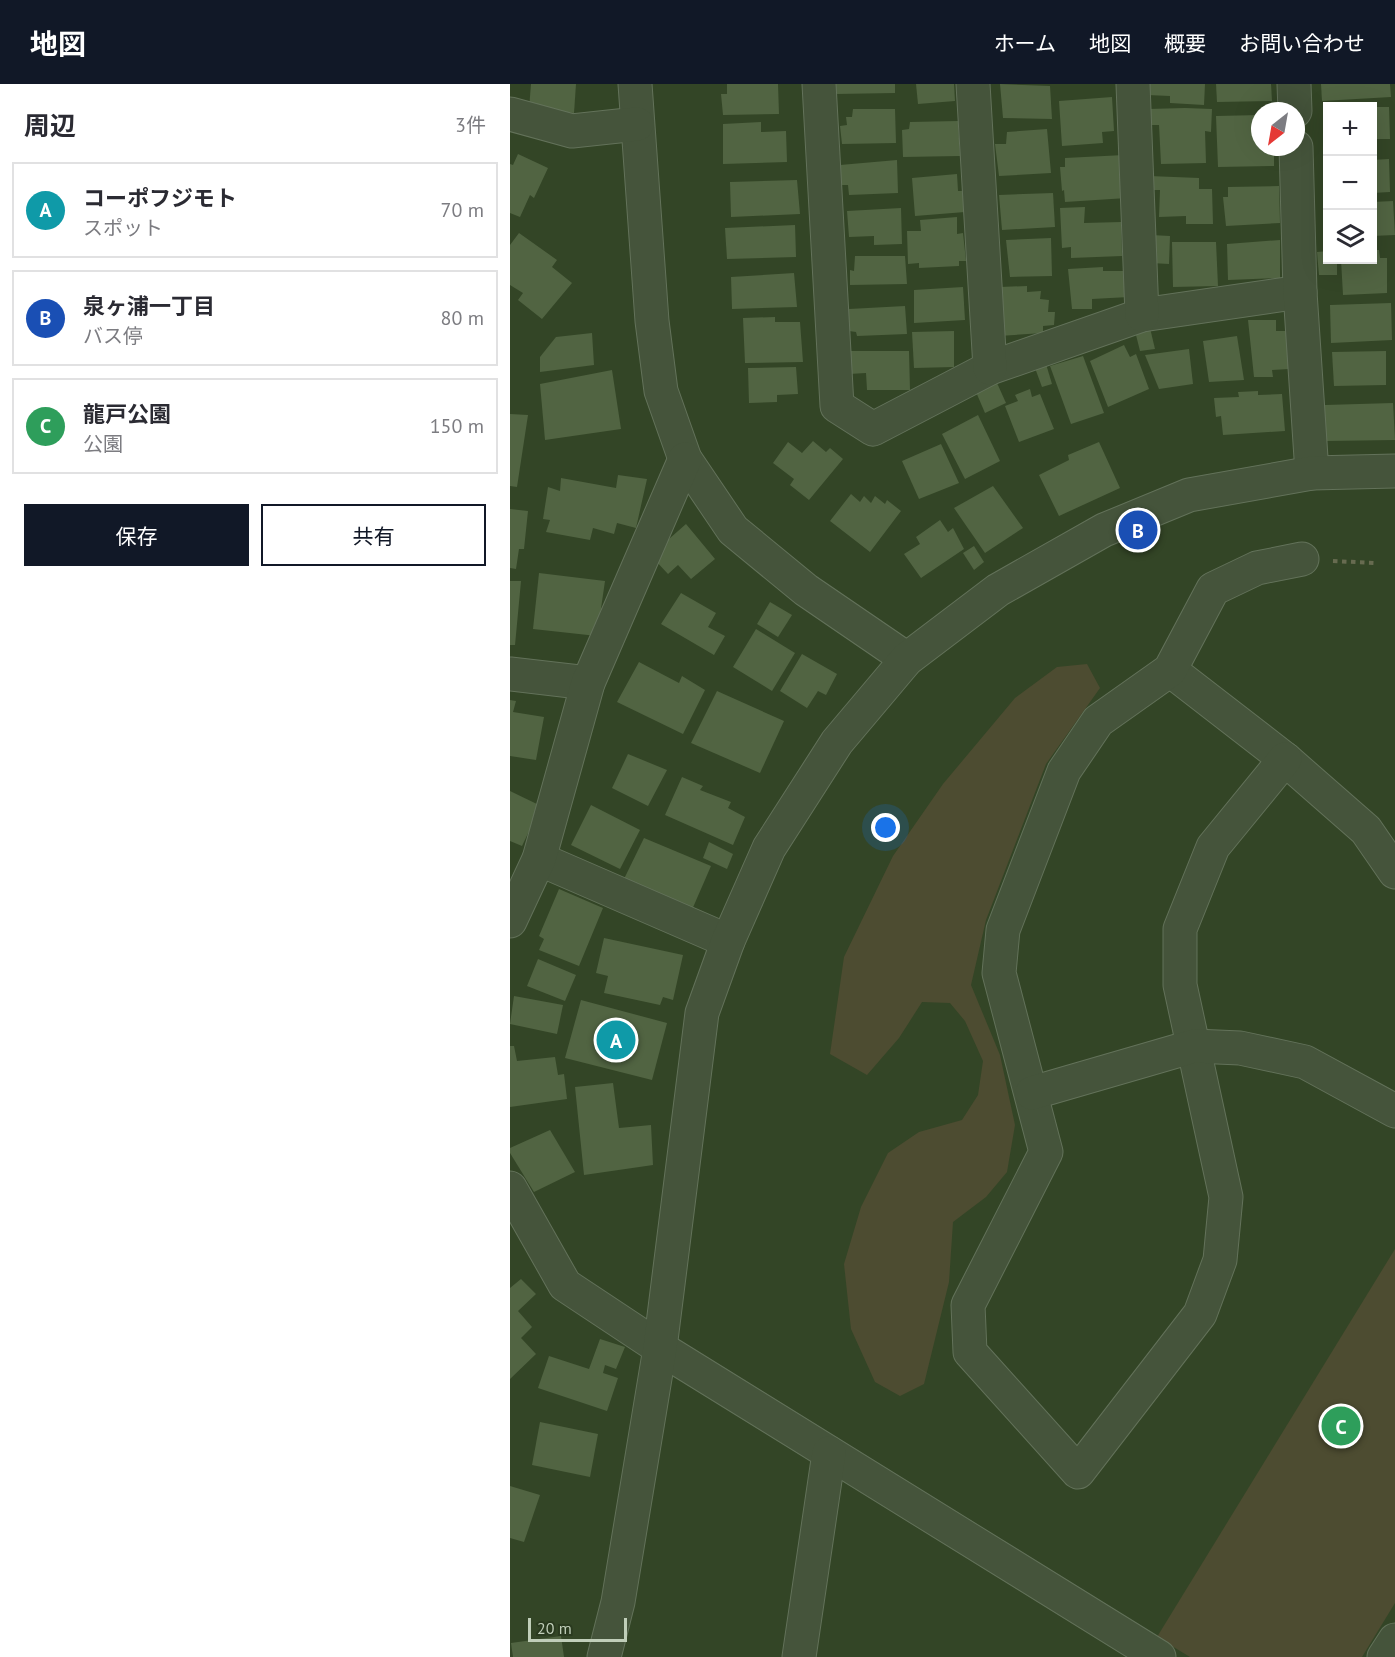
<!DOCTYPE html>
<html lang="ja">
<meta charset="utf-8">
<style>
body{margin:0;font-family:"PT Sans","Noto Sans JP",sans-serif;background:#f2f2f3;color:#2b2b33}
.controls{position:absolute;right:18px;top:18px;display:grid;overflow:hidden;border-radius:0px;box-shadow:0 6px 24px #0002}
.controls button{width:54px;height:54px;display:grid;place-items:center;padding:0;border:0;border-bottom:2px solid #e1e1e2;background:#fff;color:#2b2b33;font:30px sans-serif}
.compass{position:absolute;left:741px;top:18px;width:54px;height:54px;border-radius:50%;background:#fff;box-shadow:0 6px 24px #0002;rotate:211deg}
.scale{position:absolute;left:18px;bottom:15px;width:99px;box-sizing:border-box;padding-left:6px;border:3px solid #c0ceb9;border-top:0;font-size:16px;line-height:21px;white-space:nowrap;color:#c0ceb9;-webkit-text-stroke:4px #2a3a1f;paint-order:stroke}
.you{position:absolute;left:376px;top:744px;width:21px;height:21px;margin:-15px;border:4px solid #fff;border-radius:50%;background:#1a73e8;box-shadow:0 0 0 9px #1a73e833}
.badge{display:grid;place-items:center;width:39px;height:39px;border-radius:50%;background:#111827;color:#fff;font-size:20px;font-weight:700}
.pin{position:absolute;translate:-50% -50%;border:3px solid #fff;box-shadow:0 2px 6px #0006}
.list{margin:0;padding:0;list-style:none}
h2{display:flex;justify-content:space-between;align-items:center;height:78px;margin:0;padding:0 24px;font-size:26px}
h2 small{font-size:20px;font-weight:400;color:#7c7c81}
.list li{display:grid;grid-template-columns:39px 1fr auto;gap:18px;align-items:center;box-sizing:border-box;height:96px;margin:0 12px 12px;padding:0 12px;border:2px solid #e1e1e2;border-radius:0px}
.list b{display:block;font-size:22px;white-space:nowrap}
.list p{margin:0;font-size:20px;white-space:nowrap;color:#7c7c81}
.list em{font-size:20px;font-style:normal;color:#7c7c81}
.actions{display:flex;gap:12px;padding:18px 24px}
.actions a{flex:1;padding:14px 0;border:2px solid #111827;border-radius:0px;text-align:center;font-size:21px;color:#111827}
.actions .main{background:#111827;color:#fff}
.icon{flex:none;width:33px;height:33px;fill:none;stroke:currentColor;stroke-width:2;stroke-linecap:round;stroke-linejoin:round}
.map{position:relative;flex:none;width:885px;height:1573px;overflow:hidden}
header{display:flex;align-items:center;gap:36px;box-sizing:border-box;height:84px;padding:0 30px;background:#111827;color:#fff}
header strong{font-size:28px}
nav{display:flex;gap:33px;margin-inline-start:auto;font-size:21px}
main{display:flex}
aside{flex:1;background:#fff}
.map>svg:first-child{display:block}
.green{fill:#4d4c31}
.building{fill:#516442}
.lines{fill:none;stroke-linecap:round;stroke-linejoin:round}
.minor-casing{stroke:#63725a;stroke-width:35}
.path{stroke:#676b50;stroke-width:4;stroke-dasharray:4.5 4.5;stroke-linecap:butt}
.minor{stroke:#45543b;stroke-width:33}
</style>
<header>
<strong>地図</strong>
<nav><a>ホーム</a><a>地図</a><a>概要</a><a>お問い合わせ</a></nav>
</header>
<main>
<aside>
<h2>周辺<small>3件</small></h2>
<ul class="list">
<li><span class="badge" style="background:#0f9aa8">A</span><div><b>コーポフジモト</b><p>スポット</p></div><em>70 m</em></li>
<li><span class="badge" style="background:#1a4fb4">B</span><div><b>泉ヶ浦一丁目</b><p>バス停</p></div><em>80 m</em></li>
<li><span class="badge" style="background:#2e9e5b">C</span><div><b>龍戸公園</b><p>公園</p></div><em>150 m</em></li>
</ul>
<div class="actions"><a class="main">保存</a><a>共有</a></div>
</aside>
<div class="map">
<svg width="885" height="1573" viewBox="0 0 885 1573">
<rect width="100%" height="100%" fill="#334526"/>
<g class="green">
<path d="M577,580L590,604L536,680L476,836L461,901L490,971L505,1041L497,1088L476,1113L443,1138L439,1198L414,1300L390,1312L365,1298L341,1245L334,1180L351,1123L378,1069L409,1048L452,1036L468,1011L473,977L455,937L440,919L412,918L389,954L357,991L320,970L334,873L383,772L433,700L505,614L547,583Z"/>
<path d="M885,1165V1519L852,1573H680L647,1553Z"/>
</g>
<g class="building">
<path d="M21,0H66L64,29L19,25Z"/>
<path d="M217,0H268L269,30L213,31L211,10H217Z"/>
<path d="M325,0H385V9L326,10Z"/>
<path d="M406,0H444L445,17L408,20Z"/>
<path d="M490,0L540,2L542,35L493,34Z"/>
<path d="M638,0H695L694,21L660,19V12L637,11Z"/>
<path d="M706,0H761L762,17L707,18Z"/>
<path d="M811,0H880L881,13L812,17Z"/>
<path d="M602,13L604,47L592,48L593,59L552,62L549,17Z"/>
<path d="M862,23H879L880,55H862Z"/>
<path d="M675,24L702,25L701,48L695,47L696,79L651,80L649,41H636L638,25Z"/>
<path d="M813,24H818V57H815Z"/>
<path d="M343,25H385L386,59L332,60L330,42L337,41L336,33H342Z"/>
<path d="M750,31V63H764V82L708,83L706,32Z"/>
<path d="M448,37L450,72L393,73L392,46L399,45L400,38Z"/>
<path d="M251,38V48L276,47L277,78L213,80V40Z"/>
<path d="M537,45L541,89L489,92L485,60H496L497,48Z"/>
<path d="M8,70L38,84L24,114L20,111L10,133L0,129V80L3,81Z"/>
<path d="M614,71L617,114L555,118L554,106L552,107L550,83H555V74Z"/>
<path d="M879,75L880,108L862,109V76Z"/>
<path d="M387,76L388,109L339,111L338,101H331L330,81Z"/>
<path d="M813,78H818V111H815Z"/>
<path d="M447,90L448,107H454L455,128L405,132L402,94Z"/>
<path d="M639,92L689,94V105H702L703,140H676V132L649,133L650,106H639Z"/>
<path d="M287,96L290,130L221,133L220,98Z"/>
<path d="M769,102L770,139L716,142L713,113H718V103Z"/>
<path d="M543,109L545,143L492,146L489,111Z"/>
<path d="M883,117L885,151L862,152V118Z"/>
<path d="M575,123L574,139L611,138L612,172L561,174V163L552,164L550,124Z"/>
<path d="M391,124L392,160L364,161V152L339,153L337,127Z"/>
<path d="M447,133V150L453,149L456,177H449V182L409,184V179L398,180L397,147H411L410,136Z"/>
<path d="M285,141L286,173L217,175L215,144Z"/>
<path d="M9,149L47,176L42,183L62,199L32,235L8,216L13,209L0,201V161Z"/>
<path d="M641,151L660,152L659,180L641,179Z"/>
<path d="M541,154L542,192L500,193L496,156Z"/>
<path d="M770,156V194L718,196L717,160Z"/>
<path d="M662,158H706L708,202L663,203Z"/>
<path d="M862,166H869L870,174H877V209L833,211L831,176H862Z"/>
<path d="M818,167V176H827V191H809L807,168Z"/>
<path d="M345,172H395L397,200L340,201V186L344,187Z"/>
<path d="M593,183V187H618L619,213L582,215V225H562L558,185Z"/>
<path d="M284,189L287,223L222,225L221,193Z"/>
<path d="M517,202V208L531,207L530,215L539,216L538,228H545L544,241L533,242V249L489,252L490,203Z"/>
<path d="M453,203L455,236L404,239V206Z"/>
<path d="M881,219L882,256L821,259L820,221Z"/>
<path d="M395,222L397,250L347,252L346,248L339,247V225Z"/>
<path d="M265,233V238H290L293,278L235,279L233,234Z"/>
<path d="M738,236H766V247H777L779,285L762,286L763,293H744Z"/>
<path d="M640,244L645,265L630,267L625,247Z"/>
<path d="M444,247V283L404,284L402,248Z"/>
<path d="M82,249L84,281L30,288V273L46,253Z"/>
<path d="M727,252L734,296L699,298L693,257Z"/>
<path d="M614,261L620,273L626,270L639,305L598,323L580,277Z"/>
<path d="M679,265L683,300L649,305L635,271Z"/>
<path d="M338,267H399L400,306H357L356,289L339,290Z"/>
<path d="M876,267V301L824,302L822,268Z"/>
<path d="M573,272L594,329L561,340L540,282Z"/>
<path d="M536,280L542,300L532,303L525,284Z"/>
<path d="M286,283L288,310L267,311V318L239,319L238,284Z"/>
<path d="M102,286L111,345L35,356L30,300Z"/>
<path d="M487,299L496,319L475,329L466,308Z"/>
<path d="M520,305L522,313L530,310L544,345L509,358L495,322L508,317L505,311Z"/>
<path d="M748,307V311L772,310L775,347L713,351L711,332L706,333L704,314L729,313L728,308Z"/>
<path d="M883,319L885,356L815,357V321Z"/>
<path d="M0,330L18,331L7,403L0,402Z"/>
<path d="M468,331L490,377L455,395L432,350Z"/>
<path d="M303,357L316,368L320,364L333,375L299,416L280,401L284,395L263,379L278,358L292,369Z"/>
<path d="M589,358L610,404L549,432L529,391L559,376L558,371Z"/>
<path d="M431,360L449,399L409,415L392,377Z"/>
<path d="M108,391L137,395L126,444L107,439L104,450L83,444L80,456L36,448L40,436L33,435L38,403L50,407L51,394L106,404Z"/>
<path d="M483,402L513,444L475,469L444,424Z"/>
<path d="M341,410L350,418L354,412L361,419L365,412L375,420L377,416L391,427L360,468L320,437Z"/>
<path d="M0,425L18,427L14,465H9L6,485L0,484Z"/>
<path d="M430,436L438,448L443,444L454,465L411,494L394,470L410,460L406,453Z"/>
<path d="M176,440L205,475L181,495L168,481L158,490L144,475L151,462Z"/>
<path d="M464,462L474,478L464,486L453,469Z"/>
<path d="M29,489L95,497L87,552L23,545Z"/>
<path d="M0,497H11L5,561H0Z"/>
<path d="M171,509L206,529L198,543L215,552L204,571L151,540Z"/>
<path d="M260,518L282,531L268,553L247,540Z"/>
<path d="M246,545L285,569L262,607L223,583Z"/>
<path d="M292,570L327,590L316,611L308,607L297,624L270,607Z"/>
<path d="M129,578L169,599L172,592L195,606L173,650L107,618Z"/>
<path d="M207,607L274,637L250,689L181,659Z"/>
<path d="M0,616L6,617L3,628L34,633L26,676L0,672Z"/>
<path d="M118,670L157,686L138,722L102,704Z"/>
<path d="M172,693L193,702L190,706L221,718L218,724L235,733L223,761L155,731Z"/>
<path d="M0,707L31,722L12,762L0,757Z"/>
<path d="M81,721L130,746L110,785L61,761Z"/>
<path d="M134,754L201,782L181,828L113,797Z"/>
<path d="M199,758L223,770L217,785L193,774Z"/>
<path d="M49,805L93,824L69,882L29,866L34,855L29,852Z"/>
<path d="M94,854L173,871L163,916L153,913L150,921L94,909L98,892L86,889Z"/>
<path d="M28,875L66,891L55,917L17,902Z"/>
<path d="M4,912L53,921L47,950L0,940Z"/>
<path d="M71,916L157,939L142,996L55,974Z"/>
<path d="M0,962H4L7,977L45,973L48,991L54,990L57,1015L0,1023Z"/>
<path d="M103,999L109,1044L141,1041L143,1081L74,1091L65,1003Z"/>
<path d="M40,1046L65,1088L24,1108L0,1069V1064Z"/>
<path d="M11,1195L26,1210L8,1227L22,1243L11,1254L26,1270L0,1295V1204Z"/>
<path d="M90,1255L115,1263L106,1285L95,1281L93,1289L108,1294L97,1327L28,1304L39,1272L79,1285Z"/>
<path d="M30,1338L88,1350L80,1393L22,1381Z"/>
<path d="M0,1402L30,1411L14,1458L0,1454Z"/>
<path d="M51,1552L54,1573H3L1,1559Z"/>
</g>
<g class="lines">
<g class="minor-casing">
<g id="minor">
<path d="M125,0L142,237L151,307L175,375L223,446L296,506L397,575"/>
<path d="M309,0L327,322L363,345L480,284L632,231L790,208"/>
<path d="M463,0L480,284"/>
<path d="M623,0L632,231"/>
<path d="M784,0L785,27"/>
<path d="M0,30L62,47L127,40"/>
<path d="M786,63L790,208L802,389"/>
<path d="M660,586L775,675L856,746L885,788"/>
<path d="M0,590L78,599"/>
<path d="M775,675L703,763L670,845V901L716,1113L710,1176L690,1230L568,1388L460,1268L458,1221L536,1068L489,889L493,846L554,687L588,637L660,586L703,505L747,484L792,475"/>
<path d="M29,775L218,857"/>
<path d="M0,837L29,775L78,599L175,375"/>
<path d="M522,1009L684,962L730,964L795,978L885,1027"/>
<path d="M0,1104L55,1201L150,1264L649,1573"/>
<path d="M94,1573L108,1518L150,1264L192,929L218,857L259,764L327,658L397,575L488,506L594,446L679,411L802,389L885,387"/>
<path d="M289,1573L319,1369"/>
<path d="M874,1573L885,1556"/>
</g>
</g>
<path class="path" d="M823,477L866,479"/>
<use href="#minor" class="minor"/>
</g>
</svg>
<div class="controls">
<button>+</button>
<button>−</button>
<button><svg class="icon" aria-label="layers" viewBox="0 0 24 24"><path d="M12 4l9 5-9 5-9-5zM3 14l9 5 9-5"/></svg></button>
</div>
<svg class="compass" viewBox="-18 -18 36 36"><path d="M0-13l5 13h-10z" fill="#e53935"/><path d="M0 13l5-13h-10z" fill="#7c7c81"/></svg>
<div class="scale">20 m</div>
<div class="you"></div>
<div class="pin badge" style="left:106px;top:956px;background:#0f9aa8">A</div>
<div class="pin badge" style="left:628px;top:446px;background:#1a4fb4">B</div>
<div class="pin badge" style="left:831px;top:1342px;background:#2e9e5b">C</div>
</div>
</main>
